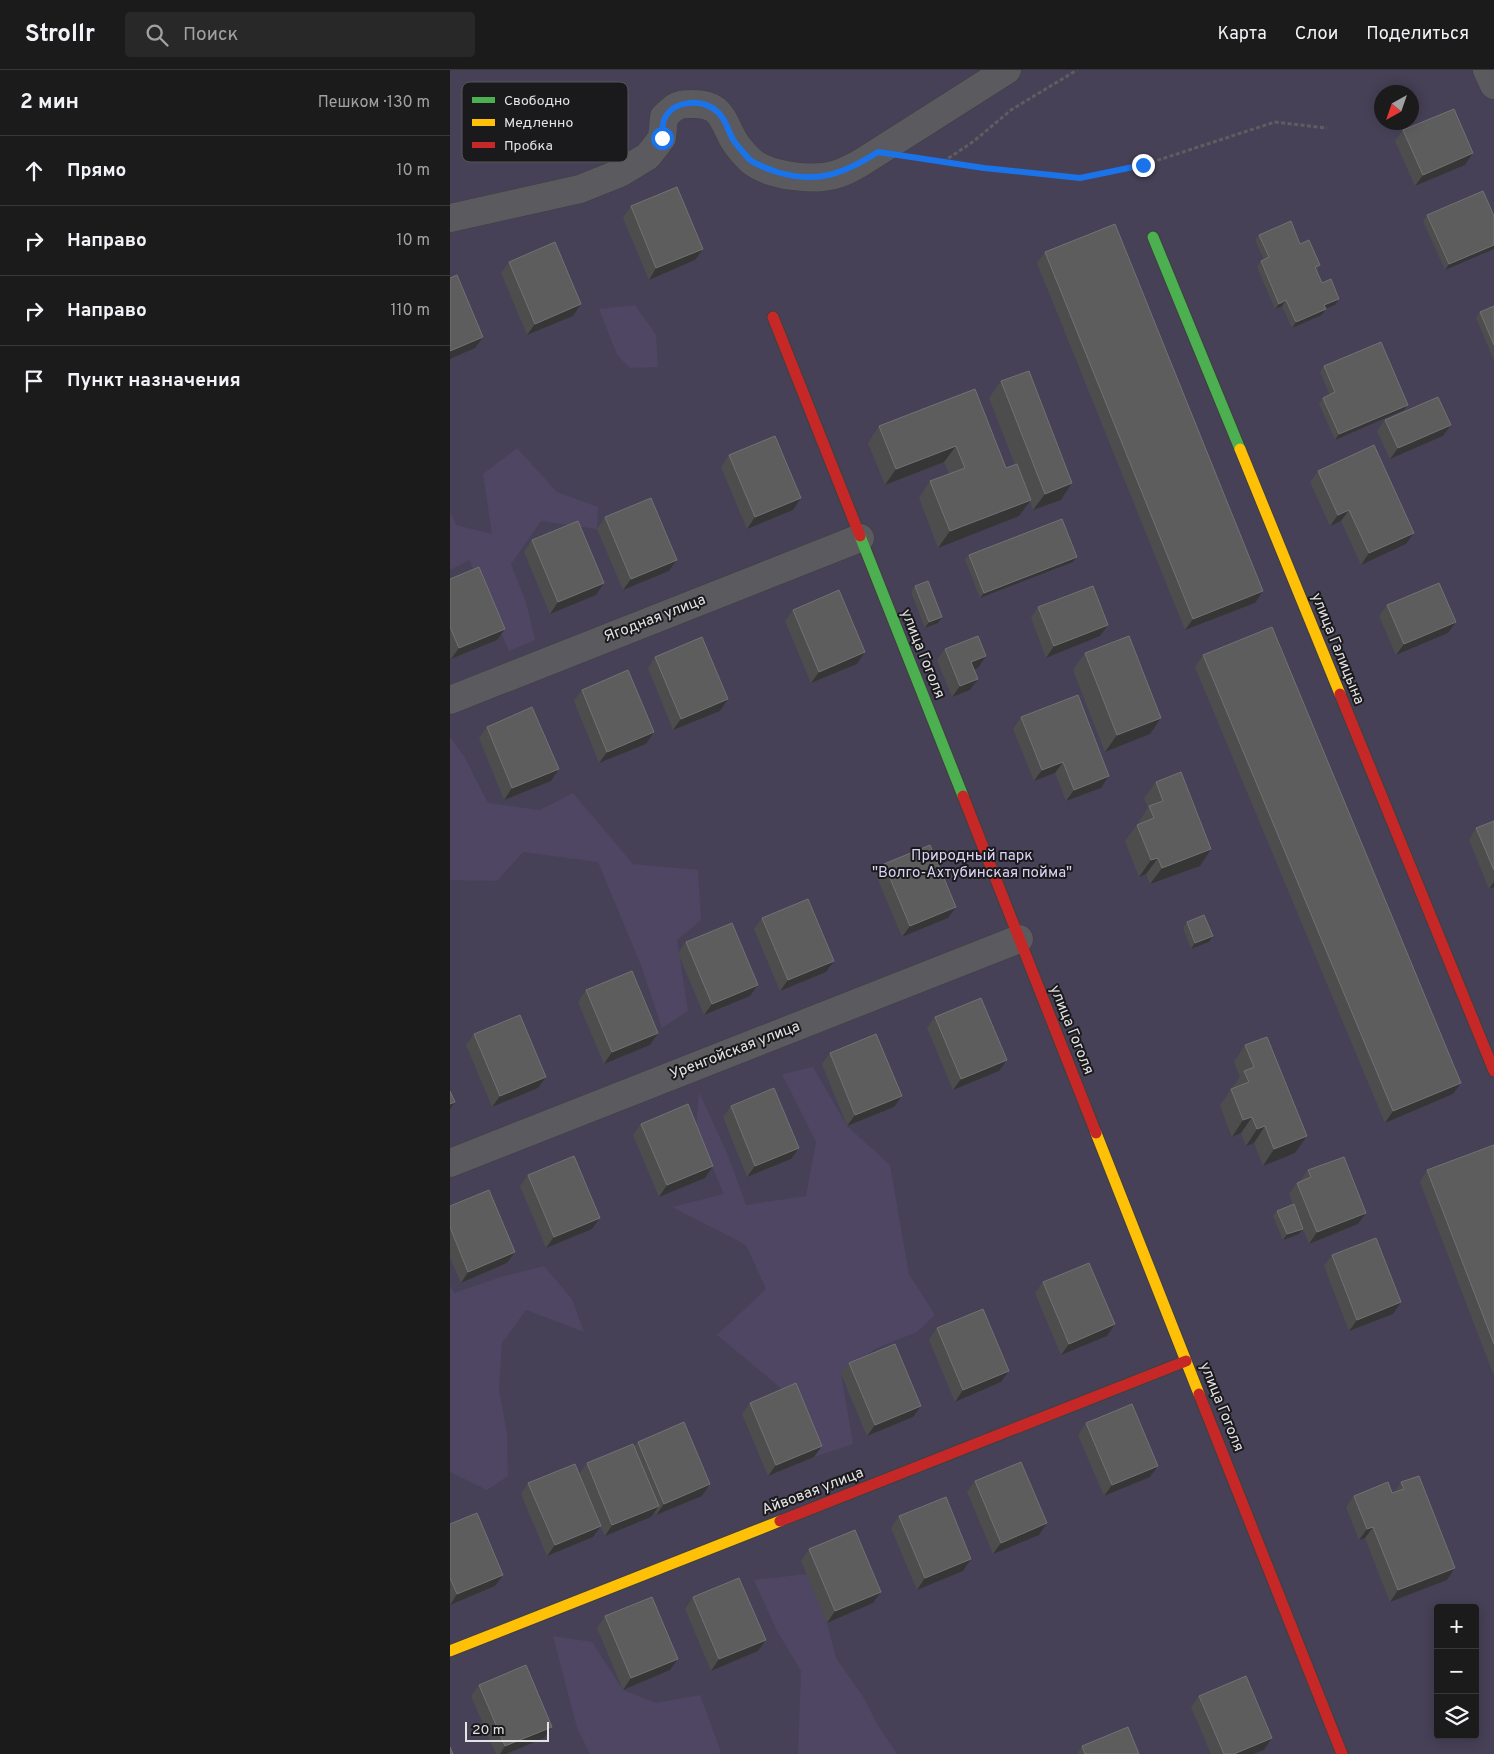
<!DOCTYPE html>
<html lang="ru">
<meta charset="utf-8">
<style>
body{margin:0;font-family:Overpass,sans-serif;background:#282829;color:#f1f3f6}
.controls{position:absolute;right:15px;bottom:15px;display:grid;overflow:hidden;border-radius:5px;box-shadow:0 2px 12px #0003}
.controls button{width:45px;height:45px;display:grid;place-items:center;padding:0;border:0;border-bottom:1px solid #39393b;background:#1b1b1c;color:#f1f3f6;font:25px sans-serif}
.compass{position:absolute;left:924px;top:15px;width:45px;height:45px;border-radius:50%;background:#1b1b1c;box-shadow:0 2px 12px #0003;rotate:220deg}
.scale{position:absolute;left:15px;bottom:12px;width:84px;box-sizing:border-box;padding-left:5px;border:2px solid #e3e3e4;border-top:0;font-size:14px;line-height:18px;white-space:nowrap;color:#e3e3e4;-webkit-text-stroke:4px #1a1a1c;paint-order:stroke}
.stop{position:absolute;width:15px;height:15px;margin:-11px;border:4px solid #1a73e8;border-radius:50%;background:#fff}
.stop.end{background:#1a73e8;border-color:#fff;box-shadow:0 1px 5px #0008}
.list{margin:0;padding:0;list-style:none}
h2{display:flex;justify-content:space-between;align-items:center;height:65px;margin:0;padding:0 20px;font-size:21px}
h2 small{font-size:16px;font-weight:400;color:#a0a1a3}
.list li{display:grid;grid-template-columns:32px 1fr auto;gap:15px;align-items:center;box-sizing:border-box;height:70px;padding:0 20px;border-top:1px solid #39393b}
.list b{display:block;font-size:19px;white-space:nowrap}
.list em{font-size:16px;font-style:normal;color:#a0a1a3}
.icon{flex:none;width:28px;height:28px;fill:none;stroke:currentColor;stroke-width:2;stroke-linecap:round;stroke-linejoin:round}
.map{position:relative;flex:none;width:1044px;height:1684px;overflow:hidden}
header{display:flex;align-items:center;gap:30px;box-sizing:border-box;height:70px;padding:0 25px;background:#1b1b1c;border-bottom:1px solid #39393b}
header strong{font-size:24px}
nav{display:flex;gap:28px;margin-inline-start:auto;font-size:18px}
.search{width:350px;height:45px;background:#282829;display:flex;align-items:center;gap:12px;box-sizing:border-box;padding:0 18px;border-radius:5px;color:#a0a1a3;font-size:19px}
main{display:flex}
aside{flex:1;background:#1b1b1c}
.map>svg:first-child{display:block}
.green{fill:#474157;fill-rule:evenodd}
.forest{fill:#4e4663}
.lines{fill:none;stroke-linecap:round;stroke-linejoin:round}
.street-casing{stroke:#3f3f40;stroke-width:29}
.fast-casing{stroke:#3f3f40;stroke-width:13}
.slow-casing{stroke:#3f3f40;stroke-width:13}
.jam-casing{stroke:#3f3f40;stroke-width:13}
.path{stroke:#5e5d60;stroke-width:3;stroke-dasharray:4 2.5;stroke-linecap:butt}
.street{stroke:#5b5a5f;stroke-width:28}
.fast{stroke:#4caf50;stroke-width:11}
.slow{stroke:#ffc107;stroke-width:11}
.jam{stroke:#c62828;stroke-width:11}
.wall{fill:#4d4d4e}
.shaded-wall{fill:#363637}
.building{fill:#5d5d5e;stroke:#727273}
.route{stroke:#1a73e8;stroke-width:6}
.labels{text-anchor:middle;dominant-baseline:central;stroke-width:4;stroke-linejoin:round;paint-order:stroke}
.street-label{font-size:15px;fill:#e3e3e4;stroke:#1a1a1c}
.park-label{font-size:15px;fill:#dcd3f8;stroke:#1a1a1c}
.key{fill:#1a1a1c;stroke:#565658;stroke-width:1}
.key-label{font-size:14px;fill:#e3e3e4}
</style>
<header>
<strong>Strollr</strong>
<div class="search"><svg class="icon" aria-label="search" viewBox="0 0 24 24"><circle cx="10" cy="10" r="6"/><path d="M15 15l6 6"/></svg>Поиск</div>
<nav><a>Карта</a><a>Слои</a><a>Поделиться</a></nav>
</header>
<main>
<aside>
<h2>2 мин<small>Пешком · 130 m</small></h2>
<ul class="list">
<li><svg class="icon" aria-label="ahead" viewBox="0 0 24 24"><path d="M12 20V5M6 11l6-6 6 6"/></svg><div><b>Прямо</b></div><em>10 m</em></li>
<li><svg class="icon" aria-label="right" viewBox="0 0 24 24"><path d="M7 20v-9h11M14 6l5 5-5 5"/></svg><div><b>Направо</b></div><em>10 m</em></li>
<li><svg class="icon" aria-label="right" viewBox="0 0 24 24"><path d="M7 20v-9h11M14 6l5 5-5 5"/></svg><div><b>Направо</b></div><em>110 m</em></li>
<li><svg class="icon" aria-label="arrive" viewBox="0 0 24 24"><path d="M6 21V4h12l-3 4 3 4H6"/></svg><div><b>Пункт назначения</b></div></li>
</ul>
</aside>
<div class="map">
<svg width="1044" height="1684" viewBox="0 0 1044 1684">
<rect width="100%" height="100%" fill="#242425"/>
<path class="green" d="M0,0H1044V1684H0ZM932,22H962V52H932ZM988,1538H1025V1665H988Z"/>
<g class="forest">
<path d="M185,235L206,265L208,297L180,298L167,285L149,239Z"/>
<path d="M67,378L107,422L148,437L147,459L91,451L61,494L76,532L85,570L59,581L19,490L0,500V442L6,455L42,464L33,404Z"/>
<path d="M0,667L15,688L38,733L90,740L123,723L183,794L248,800L251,850L227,870L238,941L212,958L192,898L148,792L73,782L47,811L0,810Z"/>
<path d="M363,997L397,1056L440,1095L459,1204L485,1245L467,1262L425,1279L391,1304L403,1374L364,1387L338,1324L267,1265L316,1219L296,1175L222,1137L274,1124L246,1060L249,1022L277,1083L296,1135L356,1126L366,1072L332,1004Z"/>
<path d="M94,1196L122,1229L134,1262L76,1240L52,1273L49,1319L57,1364L58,1406L37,1420L0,1402V1215L4,1223L51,1207Z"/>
<path d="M357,1504L377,1553L386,1588L414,1628L427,1654L447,1684H348L351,1601L326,1559L304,1510Z"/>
<path d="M103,1566L142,1572L173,1620L206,1633L250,1625L271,1682L269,1684H140L127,1658Z"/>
</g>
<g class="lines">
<g class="street-casing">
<g id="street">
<path d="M1037,0L1044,15"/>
<path d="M0,148L130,119L170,103L198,86L212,68L214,47C224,37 227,34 240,34C271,33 271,47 283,69C287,76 294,84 300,90C318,106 362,111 384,105C393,103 401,98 409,94L557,0"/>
<path d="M0,630L410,468"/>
<path d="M0,1093L569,869"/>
</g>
</g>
<g class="fast-casing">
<g id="fast">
<path d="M703,167L790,379"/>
<path d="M410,466L513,726"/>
</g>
</g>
<g class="slow-casing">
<g id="slow">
<path d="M790,379L890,624"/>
<path d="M646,1063L749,1324"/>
<path d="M0,1581L330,1451"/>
</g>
</g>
<g class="jam-casing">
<g id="jam">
<path d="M323,247L410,466"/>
<path d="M890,624L1044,1001"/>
<path d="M513,726L646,1063"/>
<path d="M749,1324L892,1684"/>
<path d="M330,1451L736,1291"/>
</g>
</g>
<g class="path">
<path d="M470,89L534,98L630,108L693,95L825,52L877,58"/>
<path d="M493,92L524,71L561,40L627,0"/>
</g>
<use href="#street" class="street"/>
<use href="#fast" class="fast"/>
<use href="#slow" class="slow"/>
<use href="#jam" class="jam"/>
</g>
<g class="wall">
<path d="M953,60L1015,95L965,116L945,71Z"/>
<path d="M181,136L245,190L199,210L173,148Z"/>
<path d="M977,145L1044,146L995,200L973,151Z"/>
<path d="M809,165L850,174L870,195L866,201L872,213L885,235L876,239L872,245L842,258L832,236L825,239L807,197L811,191L814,190L805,170Z"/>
<path d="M595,182L805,533L735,560L587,193Z"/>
<path d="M59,192L131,234L123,246L77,265L51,203Z"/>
<path d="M1044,236V290L1026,248L1030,242Z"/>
<path d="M874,296L958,335L954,340L885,370L869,334L873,328L880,325L870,302Z"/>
<path d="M551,311L622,413L611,430L583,440L580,431L569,446L488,478L469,428L480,411L499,404L494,392L435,415L418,373L429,356L525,319L556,398L565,395L539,328Z"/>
<path d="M935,350L1001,355L993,366L940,389L927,361Z"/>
<path d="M279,385L343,440L297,459L271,397Z"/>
<path d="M868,401L956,474L911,495L891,451L880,456L860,412Z"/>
<path d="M155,447L227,490L219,501L173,520L147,459Z"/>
<path d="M82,470L146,525L100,544L74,482Z"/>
<path d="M519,485L627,487L623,492L530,528L515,490Z"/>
<path d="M0,509L47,570L1,589L0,588Z"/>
<path d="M465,516L488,553L475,558L461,522Z"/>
<path d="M937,535L998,563L946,585L929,546Z"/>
<path d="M588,537L650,566L596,588L581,548Z"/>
<path d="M343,540L407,594L361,613L335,551Z"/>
<path d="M495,579L528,598L524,599L520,620L502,627L487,590Z"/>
<path d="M635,583L700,664L655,682L623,600Z"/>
<path d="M753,585L1003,1024L935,1053L745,597Z"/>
<path d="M205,587L270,641L223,660L198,598Z"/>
<path d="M132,620L196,674L149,693L124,631Z"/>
<path d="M571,647L659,706L651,718L616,731L605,703L584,711L563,659Z"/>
<path d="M37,657L109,699L101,711L54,730L29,668Z"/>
<path d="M706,712L750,796L700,814L696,804L689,807L675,771L687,755L688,754V753L698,738L694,728Z"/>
<path d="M1044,751V817L1039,819L1019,770L1026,758Z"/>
<path d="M434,794L498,848L452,867L426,805Z"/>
<path d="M312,848L376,902L330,921L304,859Z"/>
<path d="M737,852L763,866L759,872L741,879L733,858Z"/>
<path d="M236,872L308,915L300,926L254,945L228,883Z"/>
<path d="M136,920L208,963L200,975L154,994L128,932Z"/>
<path d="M485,947L549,1001L503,1020L477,958Z"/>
<path d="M24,964L96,1007L88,1018L42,1037L16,975Z"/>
<path d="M795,975L857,1066L845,1083L813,1096L804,1073L796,1076L791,1063L782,1067L770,1036L781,1019H783L782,1018L790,1007L784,992Z"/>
<path d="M380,983L452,1026L444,1037L397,1056L372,994Z"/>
<path d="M281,1036L341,1089L297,1107L273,1047Z"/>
<path d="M191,1054L263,1096L255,1108L209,1127L183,1065Z"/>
<path d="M1044,1075V1306L970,1112L977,1100Z"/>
<path d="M858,1100L908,1154L859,1174L853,1159L849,1164L833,1170L823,1146L827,1141L843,1134L839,1124L847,1113L850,1111Z"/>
<path d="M78,1105L150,1148L142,1159L96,1178L70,1116Z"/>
<path d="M0,1136L65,1182L57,1193L11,1213L0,1188Z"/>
<path d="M882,1185L943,1244L899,1261L874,1196Z"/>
<path d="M593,1212L665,1254L657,1266L611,1285L585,1223Z"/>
<path d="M487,1258L559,1301L551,1312L505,1332L479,1270Z"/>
<path d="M399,1293L463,1347L417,1366L391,1304Z"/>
<path d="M300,1333L372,1376L364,1387L318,1406L292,1344Z"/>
<path d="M636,1353L700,1407L654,1426L628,1365Z"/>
<path d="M188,1372L252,1426L206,1445L205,1442L201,1447L155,1466L150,1456L143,1467L97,1486L71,1424L78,1413L129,1404L137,1393L184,1377Z"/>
<path d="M525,1411L589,1465L543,1484L517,1422Z"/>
<path d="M951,1412L1005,1498L997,1510L940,1532L915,1468L909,1470L896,1437L904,1426L942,1423L945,1422Z"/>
<path d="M449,1446L513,1501L467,1520L441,1458Z"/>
<path d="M0,1454L45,1516L0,1535Z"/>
<path d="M359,1479L423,1533L377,1553L351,1491Z"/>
<path d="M243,1527L316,1570L308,1581L261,1601L235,1539Z"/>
<path d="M155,1546L228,1589L220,1600L173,1620L147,1558Z"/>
<path d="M29,1615L94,1668L56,1684H46L21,1626Z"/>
<path d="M749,1626L822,1668L814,1680L803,1684H761L741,1637Z"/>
<path d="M632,1676L689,1684H627Z"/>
</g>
<g class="shaded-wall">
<path d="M1023,83L1015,95L965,116L973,105Z"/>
<path d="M1044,175V179L995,200L999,194Z"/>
<path d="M253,179L245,190L199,210L206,198Z"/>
<path d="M889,229L885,235L870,241L874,235Z"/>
<path d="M836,230L832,236L825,239L829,234Z"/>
<path d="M131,234L123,246L77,265L85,254Z"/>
<path d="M876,239L872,245L842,258L846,252Z"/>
<path d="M33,267L25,278L0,289V281Z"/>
<path d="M958,335L954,340L885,370L889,364Z"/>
<path d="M1001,355L993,366L940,389L948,378Z"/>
<path d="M506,376L494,392L435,415L446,399Z"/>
<path d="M622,413L611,430L583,440L595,424Z"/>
<path d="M351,428L343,440L297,459L305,447Z"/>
<path d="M581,430L569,446L488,478L500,461Z"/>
<path d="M899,440L891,451L880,456L888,445Z"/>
<path d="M964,463L956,474L911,495L919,483Z"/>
<path d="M627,487L623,492L530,528L534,523Z"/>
<path d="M227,490L219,501L173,520L181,509Z"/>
<path d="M154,513L146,525L100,544L108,532Z"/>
<path d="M813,521L805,533L735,560L743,549Z"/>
<path d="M492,547L488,553L475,558L479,552Z"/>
<path d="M1006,552L998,563L946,585L954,574Z"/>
<path d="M658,555L650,566L596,588L604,576Z"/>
<path d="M55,559L47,570L1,589L9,578Z"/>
<path d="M415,582L407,594L361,613L369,602Z"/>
<path d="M536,586L528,598L513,604L521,592Z"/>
<path d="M528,609L520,620L502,627L510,616Z"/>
<path d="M278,629L270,641L223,660L231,649Z"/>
<path d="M711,648L700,664L655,682L667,665Z"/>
<path d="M204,662L196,674L149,693L157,682Z"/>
<path d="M613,692L605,703L584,711L592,700Z"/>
<path d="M109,699L101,711L54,730L62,718Z"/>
<path d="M659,706L651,718L616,731L624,720Z"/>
<path d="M761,779L750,796L700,814L712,798Z"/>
<path d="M708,788L696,804L689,807L701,790Z"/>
<path d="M1044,812V817L1039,819Z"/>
<path d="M506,837L498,848L452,867L460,856Z"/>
<path d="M763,866L759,872L741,879L745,873Z"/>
<path d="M384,891L376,902L330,921L338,910Z"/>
<path d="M308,915L300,926L254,945L262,934Z"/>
<path d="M208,963L200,975L154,994L162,982Z"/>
<path d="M557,990L549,1001L503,1020L511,1009Z"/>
<path d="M96,1007L88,1018L42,1037L50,1026Z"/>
<path d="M1011,1013L1003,1024L935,1053L943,1041Z"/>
<path d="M452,1026L444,1037L397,1056L405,1045Z"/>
<path d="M5,1032L0,1039V1034Z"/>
<path d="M802,1047L791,1063L782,1067L793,1050Z"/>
<path d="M815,1056L804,1073L796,1076L807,1059Z"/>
<path d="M857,1066L845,1083L813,1096L824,1079Z"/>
<path d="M349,1078L341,1089L297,1107L305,1096Z"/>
<path d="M263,1096L255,1108L209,1127L217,1115Z"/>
<path d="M916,1143L908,1154L859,1174L867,1162Z"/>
<path d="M150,1148L142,1159L96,1178L104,1167Z"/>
<path d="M853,1159L849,1164L833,1170L837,1164Z"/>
<path d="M65,1182L57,1193L11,1213L18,1202Z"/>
<path d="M951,1232L943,1244L899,1261L907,1250Z"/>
<path d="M665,1254L657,1266L611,1285L619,1274Z"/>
<path d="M559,1301L551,1312L505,1332L513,1320Z"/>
<path d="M471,1336L463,1347L417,1366L425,1355Z"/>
<path d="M372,1376L364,1387L318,1406L326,1395Z"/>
<path d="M708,1396L700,1407L654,1426L662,1415Z"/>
<path d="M260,1414L252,1426L206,1445L214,1434Z"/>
<path d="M209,1436L201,1447L155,1466L162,1455Z"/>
<path d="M597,1453L589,1465L543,1484L551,1473Z"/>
<path d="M151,1456L143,1467L97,1486L105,1475Z"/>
<path d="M923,1457L915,1468L909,1470L917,1459Z"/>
<path d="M521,1489L513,1501L467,1520L475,1508Z"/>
<path d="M1005,1498L997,1510L940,1532L948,1520Z"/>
<path d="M53,1505L45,1516L0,1535L7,1524Z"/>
<path d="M431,1522L423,1533L377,1553L385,1541Z"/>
<path d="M316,1570L308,1581L261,1601L269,1589Z"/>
<path d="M228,1589L220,1600L173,1620L181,1608Z"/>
<path d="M102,1657L94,1668L56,1684H50L55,1676Z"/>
<path d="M822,1668L814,1680L803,1684H784Z"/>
</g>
<g class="building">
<path d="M1004,39L1023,83L973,105L953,60Z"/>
<path d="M227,117L253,179L206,198L181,136Z"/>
<path d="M1033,121L1044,146V175L999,194L977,145Z"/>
<path d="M841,151L850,174L859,170L870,195L865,197L872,213L881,209L889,229L874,235L876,239L846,252L836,230L829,234L811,191L819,187L809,165Z"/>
<path d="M665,154L813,521L743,549L595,182Z"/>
<path d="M105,172L131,234L85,254L59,192Z"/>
<path d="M7,205L33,267L0,281V208Z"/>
<path d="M1044,236V275L1030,242Z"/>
<path d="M931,272L958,335L889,364L873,328L885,322L874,296Z"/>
<path d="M579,301L622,413L595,424L551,311Z"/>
<path d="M525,319L556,398L567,394L581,430L500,461L480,411L515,398L506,376L446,399L429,356Z"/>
<path d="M988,327L1001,355L948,378L935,350Z"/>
<path d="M325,366L351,428L305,447L279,385Z"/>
<path d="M924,375L964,463L919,483L899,440L888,445L868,401Z"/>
<path d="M201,428L227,490L181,509L155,447Z"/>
<path d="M612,449L627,487L534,523L519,485Z"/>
<path d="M128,451L154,513L108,532L82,470Z"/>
<path d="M29,497L55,559L9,578L0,557V509Z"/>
<path d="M478,511L492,547L479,552L465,516Z"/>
<path d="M989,513L1006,552L954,574L937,535Z"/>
<path d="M643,516L658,555L604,576L588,537Z"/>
<path d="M389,520L415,582L369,602L343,540Z"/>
<path d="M822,557L1011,1013L943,1041L753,585Z"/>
<path d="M528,566L536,586L521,592L528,609L510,616L495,579Z"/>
<path d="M679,566L711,648L667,665L635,583Z"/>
<path d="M252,567L278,629L231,649L205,587Z"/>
<path d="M178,600L204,662L157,682L132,620Z"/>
<path d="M628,625L659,706L624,720L613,692L592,700L571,647Z"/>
<path d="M82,637L109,699L62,718L37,657Z"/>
<path d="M731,702L761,779L712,798L708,788L701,790L687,755L704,748L699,736L713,731L706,712Z"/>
<path d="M1044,751V800L1026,758Z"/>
<path d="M480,775L506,837L460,856L434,794Z"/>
<path d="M358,829L384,891L338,910L312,848Z"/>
<path d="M754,845L763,866L745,873L737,852Z"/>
<path d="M282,853L308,915L262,934L236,872Z"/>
<path d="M182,901L208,963L162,982L136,920Z"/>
<path d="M531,928L557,990L511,1009L485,947Z"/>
<path d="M70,945L96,1007L50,1026L24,964Z"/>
<path d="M426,964L452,1026L405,1045L380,983Z"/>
<path d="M817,967L857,1066L824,1079L815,1056L807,1059L802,1047L793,1050L781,1019L799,1012L794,1001L804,997L795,975Z"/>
<path d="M324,1018L349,1078L305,1096L281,1036Z"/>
<path d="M0,1021L5,1032L0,1034Z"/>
<path d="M238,1034L263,1096L217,1115L191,1054Z"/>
<path d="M1044,1075V1274L977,1100Z"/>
<path d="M124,1086L150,1148L104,1167L78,1105Z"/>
<path d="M894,1087L916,1143L867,1162L847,1113L861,1107L858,1100Z"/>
<path d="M39,1120L65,1182L18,1202L0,1157V1136Z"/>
<path d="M844,1134L853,1159L837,1164L827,1141Z"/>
<path d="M926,1168L951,1232L907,1250L882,1185Z"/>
<path d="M639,1193L665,1254L619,1274L593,1212Z"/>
<path d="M533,1239L559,1301L513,1320L487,1258Z"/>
<path d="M445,1274L471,1336L425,1355L399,1293Z"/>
<path d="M346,1313L372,1376L326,1395L300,1333Z"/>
<path d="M682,1334L708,1396L662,1415L636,1353Z"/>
<path d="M234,1352L260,1414L214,1434L188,1372Z"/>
<path d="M183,1374L209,1436L162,1455L137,1393Z"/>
<path d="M571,1392L597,1453L551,1473L525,1411Z"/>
<path d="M125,1394L151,1456L105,1475L78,1413Z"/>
<path d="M969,1406L1005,1498L948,1520L923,1457L917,1459L904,1426L938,1412L942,1423L954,1419L951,1412Z"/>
<path d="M496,1427L521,1489L475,1508L449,1446Z"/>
<path d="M27,1443L53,1505L7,1524L0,1508V1454Z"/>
<path d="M405,1460L431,1522L385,1541L359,1479Z"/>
<path d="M289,1508L316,1570L269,1589L243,1527Z"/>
<path d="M202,1527L228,1589L181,1608L155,1546Z"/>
<path d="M76,1595L102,1657L55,1676L29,1615Z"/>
<path d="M796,1606L822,1668L784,1684H774L749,1626Z"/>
<path d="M678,1657L689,1684H635L632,1676Z"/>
<path d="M0,1677L3,1684H0Z"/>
</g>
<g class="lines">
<path class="route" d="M212,68C212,61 212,51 216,46C225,31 250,29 264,39C276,47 277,60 284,71C288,77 294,83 299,89C306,95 318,99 327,102C367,114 393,104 428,82L534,98L630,108L693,95"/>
</g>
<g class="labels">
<g class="street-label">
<text transform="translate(205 549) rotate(-21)">Ягодная улица</text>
<text transform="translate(887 579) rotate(68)">улица Галицына</text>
<text transform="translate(472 584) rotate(68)">улица Гоголя</text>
<text transform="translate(621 960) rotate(68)">улица Гоголя</text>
<text transform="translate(285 981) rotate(-21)">Уренгойская улица</text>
<text transform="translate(771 1337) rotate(68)">улица Гоголя</text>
<text transform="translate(363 1422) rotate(-21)">Айвовая улица</text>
</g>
<g class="park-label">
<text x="522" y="786">Природный парк<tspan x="522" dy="17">"Волго-Ахтубинская пойма"</tspan></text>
</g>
</g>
<rect x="12" y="12" width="166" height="80" rx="8" class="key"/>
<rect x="22" y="27" width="23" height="6" fill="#4caf50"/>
<rect x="22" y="49" width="23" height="7" fill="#ffc107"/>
<rect x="22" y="72" width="23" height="6" fill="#c62828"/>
<g class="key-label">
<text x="54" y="35">Свободно</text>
<text x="54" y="57">Медленно</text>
<text x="54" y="80">Пробка</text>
</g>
</svg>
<div class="controls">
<button>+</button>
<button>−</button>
<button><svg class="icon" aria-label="layers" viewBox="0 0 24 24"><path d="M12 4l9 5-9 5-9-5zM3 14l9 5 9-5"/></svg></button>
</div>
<svg class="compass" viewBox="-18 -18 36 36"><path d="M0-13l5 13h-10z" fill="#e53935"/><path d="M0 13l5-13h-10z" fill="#a0a1a3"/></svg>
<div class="scale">20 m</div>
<div class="stop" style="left:212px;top:68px"></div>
<div class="stop end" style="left:693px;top:95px"></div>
</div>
</main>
